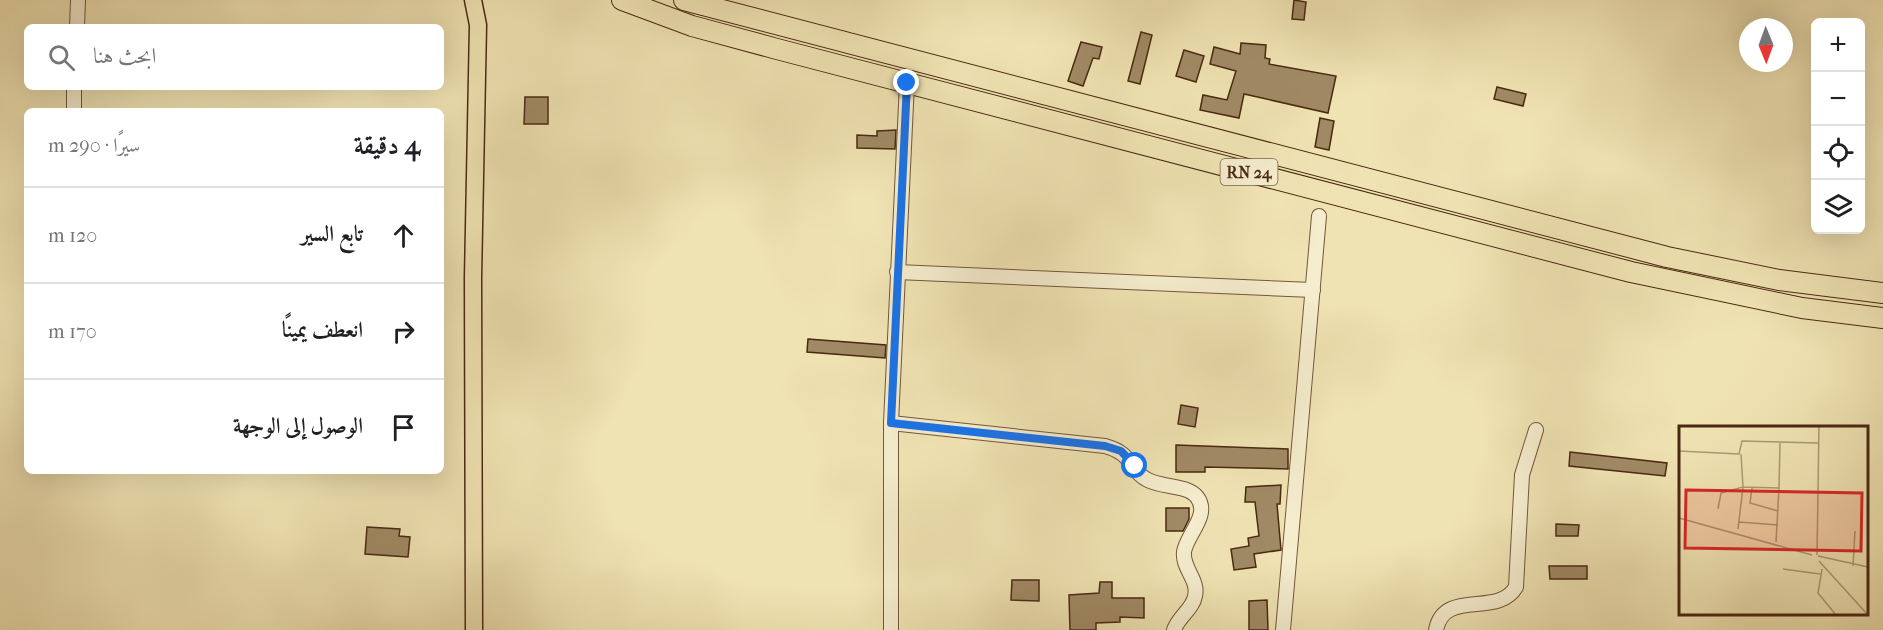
<!DOCTYPE html>
<html lang="ar">
<meta charset="utf-8">
<style>
body{margin:0;font-family:"IM FELL French Canon",Amiri,serif;background:#f6f6f6;color:#202124;direction:rtl}
.controls{position:absolute;right:18px;top:18px;display:grid;overflow:hidden;border-radius:9px;box-shadow:0 6px 24px #0002}
.controls button{width:54px;height:54px;display:grid;place-items:center;padding:0;border:0;border-bottom:2px solid #e0e0e0;background:#fff;color:#202124;font:30px sans-serif}
.compass{position:absolute;left:1739px;top:18px;width:54px;height:54px;border-radius:50%;background:#fff;box-shadow:0 6px 24px #0002;rotate:179deg}
.stop{position:absolute;width:18px;height:18px;margin:-14px;border:4px solid #1a73e8;border-radius:50%;background:#fff}
.stop.end{background:#1a73e8;border-color:#fff;box-shadow:0 2px 6px #0008}
.list{margin:0;padding:0;list-style:none}
h2{display:flex;justify-content:space-between;align-items:center;height:78px;margin:0;padding:0 24px;font-size:26px}
h2 small{font-size:20px;font-weight:400;color:#757577}
.list li{display:grid;grid-template-columns:39px 1fr auto;gap:18px;align-items:center;box-sizing:border-box;height:96px;padding:0 24px;border-top:2px solid #e0e0e0}
.list b{display:block;font-size:22px;white-space:nowrap}
.list em{font-size:20px;font-style:normal;color:#757577}
.icon{flex:none;width:33px;height:33px;fill:none;stroke:currentColor;stroke-width:2;stroke-linecap:round;stroke-linejoin:round}
.map{position:relative;flex:none;width:1883px;height:630px;overflow:hidden;direction:ltr}
.search{position:absolute;background:#fff;box-shadow:0 6px 24px #0002;left:24px;top:24px;width:420px;height:66px;display:flex;align-items:center;gap:15px;box-sizing:border-box;padding:0 21px;border-radius:9px;color:#757577;font-size:22px}
.panel{position:absolute;background:#fff;box-shadow:0 6px 24px #0002;left:24px;top:108px;width:420px;height:366px;border-radius:9px;direction:rtl}
.map>svg:first-child{display:block}
.building{fill:#a08a65;stroke:#492911;stroke-width:1.5}
.lines{fill:none;stroke-linecap:round;stroke-linejoin:round}
.minor-casing{stroke:#73583a;stroke-width:16}
.major-casing{stroke:#492911;stroke-width:19}
.highway-casing{stroke:#492911;stroke-width:22}
.minor{stroke:#f5edce;stroke-width:14}
.major{stroke:#f0e3b3;stroke-width:16}
.highway{stroke:#f0e3b3;stroke-width:20}
.route{stroke:#1a73e8;stroke-width:8}
.labels{text-anchor:middle;dominant-baseline:central;stroke-width:6;stroke-linejoin:round;paint-order:stroke}
.shield{fill:#f5edce;stroke:#7d644a;stroke-width:1.5}
.shield-label{font-size:16px;font-weight:bold;fill:#492911}
.inset-road{fill:none;stroke:#ad9972;stroke-width:1.5}
.view{fill:#d62828;fill-opacity:0.15;stroke:#d62828;stroke-width:3}
.inset-edge{fill:none;stroke:#492911;stroke-width:3}
</style>
<div class="map">
<svg width="1883" height="630" viewBox="0 0 1883 630">
<rect width="100%" height="100%" fill="#f0e3b3"/>
<filter id="stains"><feTurbulence type="fractalNoise" baseFrequency=".00333" numOctaves="4"/><feColorMatrix values="0 0 0 0 .2 0 0 0 0 .09 0 0 0 0 .02 0 0 0 .5 -.17"/></filter>
<radialGradient id="worn" r=".72"><stop offset=".6" stop-color="#630" stop-opacity="0"/><stop offset="1" stop-color="#630" stop-opacity=".3"/></radialGradient>
<g class="building">
<path d="M1294,0L1306,2L1304,20L1292,19Z"/>
<path d="M1141,32L1152,35L1140,84L1128,81Z"/>
<path d="M1081,42L1102,47L1099,59L1093,58L1083,86L1068,81Z"/>
<path d="M1241,43L1266,45L1265,58L1270,59L1269,64L1336,76L1328,113L1244,94L1239,118L1200,110L1203,95L1227,100L1236,71L1210,64L1214,47L1240,54Z"/>
<path d="M1184,50L1204,56L1196,82L1176,76Z"/>
<path d="M1497,87L1526,94L1523,106L1494,99Z"/>
<path d="M525,97H548V124H524Z"/>
<path d="M1320,118L1334,121L1329,150L1315,147Z"/>
<path d="M896,130L895,149L857,148V135L877,136V131Z"/>
<path d="M808,339L886,345L885,358L807,352Z"/>
<path d="M1181,405L1198,408L1195,427L1178,424Z"/>
<path d="M1176,445L1288,449V469L1205,467V472H1176Z"/>
<path d="M1570,452L1667,463L1665,476L1569,466Z"/>
<path d="M1281,485L1280,504H1277L1281,550L1254,554L1256,567L1234,570L1231,549L1249,546L1248,538L1259,536L1255,502H1245L1246,487Z"/>
<path d="M1166,508H1189V519L1183,531H1166Z"/>
<path d="M1556,524L1579,525L1578,536H1556Z"/>
<path d="M367,527L400,529L399,536L410,537L408,557L365,554Z"/>
<path d="M1549,566H1587V579H1550Z"/>
<path d="M1012,580H1039V601L1011,600Z"/>
<path d="M1100,582H1112V598H1144V618L1120,617V622L1096,623V630H1070L1069,595L1099,593Z"/>
<path d="M1267,600L1268,630H1249V601Z"/>
</g>
<g class="lines">
<g class="minor-casing">
<g id="minor">
<path d="M77,27L78,0"/>
<path d="M74,111V87"/>
<path d="M897,272L1313,290"/>
<path d="M891,423L1105,446C1134,454 1127,468 1146,479C1160,488 1187,484 1197,497C1211,515 1186,535 1184,552C1182,568 1199,580 1195,596C1193,609 1178,617 1174,630"/>
<path d="M891,630V423L907,83"/>
<path d="M1283,630L1319,216"/>
<path d="M1436,630C1444,588 1498,618 1516,587L1522,475L1536,430"/>
</g>
</g>
<g class="major-casing">
<path id="major" d="M473,0L478,25L473,278L474,630"/>
</g>
<g class="highway-casing">
<g id="highway">
<path d="M622,0L692,26L777,49L1631,272L1802,308L1883,318"/>
<path d="M684,0L1667,257L1779,280L1883,293"/>
</g>
</g>
<use href="#minor" class="minor"/>
<use href="#major" class="major"/>
<use href="#highway" class="highway"/>
</g>
<g class="lines">
<path class="route" d="M907,83L891,423L1105,446L1121,451L1135,466"/>
</g>
<g class="labels">
<rect class="shield" x="1220.5" y="159" width="57" height="26" rx="4.5"/>
<g class="shield-label">
<text x="1249" y="172">RN 24</text>
</g>
</g>
<g transform="translate(1679 426)">
<rect width="189" height="189" fill="#f0e3b3"/>
<path class="inset-road" d="M0,25L60,28L63,15L139,17M73,62L71,77L99,85M39,83L42,67L64,61L62,28M0,92L133,129M60,96L99,99M59,103L64,61L100,62L101,16M97,116L100,62M138,129L140,0M139,130L189,141M140,135L189,189M174,140L176,105M104,143L141,148M143,143L139,167L157,189"/>
<path class="view" d="M7,64L183,67L182,125L6,122Z"/>
<rect width="189" height="189" class="inset-edge"/>
</g>
<rect width="100%" height="100%" filter="url(#stains)"/>
<rect width="100%" height="100%" fill="url(#worn)"/>
</svg>
<div class="controls">
<button>+</button>
<button>−</button>
<button><svg class="icon" aria-label="locate" viewBox="0 0 24 24"><circle cx="12" cy="12" r="6"/><path d="M12 2v4M12 18v4M2 12h4M18 12h4"/></svg></button>
<button><svg class="icon" aria-label="layers" viewBox="0 0 24 24"><path d="M12 4l9 5-9 5-9-5zM3 14l9 5 9-5"/></svg></button>
</div>
<svg class="compass" viewBox="-18 -18 36 36"><path d="M0-13l5 13h-10z" fill="#e53935"/><path d="M0 13l5-13h-10z" fill="#757577"/></svg>
<div class="stop" style="left:1135px;top:466px"></div>
<div class="stop end" style="left:907px;top:83px"></div>
<div class="search"><svg class="icon" aria-label="search" viewBox="0 0 24 24"><circle cx="10" cy="10" r="6"/><path d="M15 15l6 6"/></svg>ابحث هنا</div>
<section class="panel">
<h2>4 دقيقة<small>سيرًا · 290 m</small></h2>
<ul class="list">
<li><svg class="icon" aria-label="ahead" viewBox="0 0 24 24"><path d="M12 20V5M6 11l6-6 6 6"/></svg><div><b>تابع السير</b></div><em>120 m</em></li>
<li><svg class="icon" aria-label="right" viewBox="0 0 24 24"><path d="M7 20v-9h11M14 6l5 5-5 5"/></svg><div><b>انعطف يمينًا</b></div><em>170 m</em></li>
<li><svg class="icon" aria-label="arrive" viewBox="0 0 24 24"><path d="M6 21V4h12l-3 4 3 4H6"/></svg><div><b>الوصول إلى الوجهة</b></div></li>
</ul>
</section>
</div>
